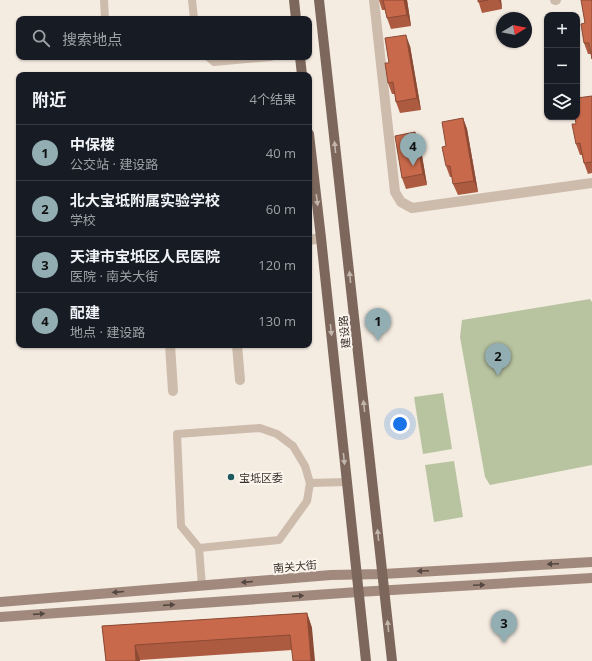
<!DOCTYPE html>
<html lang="zh">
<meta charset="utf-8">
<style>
body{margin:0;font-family:"Open Sans","Noto Sans SC",sans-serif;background:#20242c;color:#f1f3f6}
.controls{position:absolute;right:12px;top:12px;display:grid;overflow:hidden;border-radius:8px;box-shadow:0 1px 3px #0004}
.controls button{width:36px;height:36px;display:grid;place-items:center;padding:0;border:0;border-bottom:1px solid #363941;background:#171b24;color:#f1f3f6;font:20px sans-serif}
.compass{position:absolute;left:496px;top:12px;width:36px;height:36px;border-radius:50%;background:#171b24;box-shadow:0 1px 3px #0004;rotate:80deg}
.you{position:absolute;left:400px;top:424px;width:14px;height:14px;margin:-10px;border:3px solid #fff;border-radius:50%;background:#1a73e8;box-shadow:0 0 0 6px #1a73e833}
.badge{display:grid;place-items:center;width:26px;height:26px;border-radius:50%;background:#92aeb2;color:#111;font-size:13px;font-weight:700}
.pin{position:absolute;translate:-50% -33px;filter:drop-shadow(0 1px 2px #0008)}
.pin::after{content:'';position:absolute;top:21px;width:14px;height:12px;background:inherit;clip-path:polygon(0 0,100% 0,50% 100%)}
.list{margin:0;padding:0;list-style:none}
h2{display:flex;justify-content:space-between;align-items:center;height:52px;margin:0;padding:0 16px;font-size:17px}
h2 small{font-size:13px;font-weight:400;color:#9ea1a6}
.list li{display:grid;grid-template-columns:26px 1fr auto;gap:12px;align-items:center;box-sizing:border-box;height:56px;padding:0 16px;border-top:1px solid #363941}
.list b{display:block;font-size:15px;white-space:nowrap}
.list p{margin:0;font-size:13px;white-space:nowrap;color:#9ea1a6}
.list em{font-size:13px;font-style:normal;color:#9ea1a6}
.icon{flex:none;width:22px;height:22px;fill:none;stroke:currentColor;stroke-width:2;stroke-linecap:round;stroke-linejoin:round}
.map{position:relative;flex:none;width:592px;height:661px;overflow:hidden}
.search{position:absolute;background:#171b24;box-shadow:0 1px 3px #0004;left:16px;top:16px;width:296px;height:44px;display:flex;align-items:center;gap:10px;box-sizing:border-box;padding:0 14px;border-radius:8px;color:#9ea1a6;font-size:15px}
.panel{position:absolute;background:#171b24;box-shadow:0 1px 3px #0004;left:16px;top:72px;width:296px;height:276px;border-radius:8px}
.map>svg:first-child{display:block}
.garden{fill:#b8c4a0}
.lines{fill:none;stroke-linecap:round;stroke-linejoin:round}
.lane{stroke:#cdbbac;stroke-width:8}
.street{stroke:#cdbbac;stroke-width:10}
.secondary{stroke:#a18a7d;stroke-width:10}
.primary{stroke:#7d675c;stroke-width:10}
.wall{fill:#ac5a40}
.shaded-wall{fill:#8c4a34}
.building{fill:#c8694b;stroke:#8c4a34}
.oneway{fill:#c2b5ac}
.oneway2{fill:#544640}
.poi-dot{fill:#1f5a5e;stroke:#fbf5ee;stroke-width:1.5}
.labels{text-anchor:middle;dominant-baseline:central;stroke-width:4;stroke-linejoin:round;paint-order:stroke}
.street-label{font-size:11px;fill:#3b302b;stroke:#fbf5ee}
.poi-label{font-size:11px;fill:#3b302b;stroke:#fbf5ee;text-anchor:start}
</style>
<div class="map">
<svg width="592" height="661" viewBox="0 0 592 661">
<rect width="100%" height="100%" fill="#f4ebe1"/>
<g class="garden">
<path d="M590,299L592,302V465L490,485L485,477L460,337L462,320Z"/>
<path d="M443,393L452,449L423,454L414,397Z"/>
<path d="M454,461L463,517L434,522L425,465Z"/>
</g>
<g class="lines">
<g class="lane">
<path d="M104,0L105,19"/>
<path d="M192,0L194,19"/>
<path d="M208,57L214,62L271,57"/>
<path d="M199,548L279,540L307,501L310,483L346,482"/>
<path d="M202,586L199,548L181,526L177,434L260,428L277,434L293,446L305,466L310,483"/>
</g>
<g class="street">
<path d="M374,0L395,192L401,202L412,208L592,183"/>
<path d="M555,0H556"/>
<path d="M309,240L321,238"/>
<path d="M170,345L173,391"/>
<path d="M237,345L240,380"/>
</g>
<g class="secondary">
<path d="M0,602L331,575L383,574L592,562"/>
<path d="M0,617L358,592L592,578"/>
</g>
<g class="primary">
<path d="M294,0L296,19"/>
<path d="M319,0L392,661"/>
<path d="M300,57L302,75"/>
<path d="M309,134L321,238L366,661"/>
</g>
</g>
<g class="wall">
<path d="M379,0H407L411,26L391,29L387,18L385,10H382Z"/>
<path d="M478,0H501L502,9L482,13Z"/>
<path d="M585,23L591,54H588L584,43Z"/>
<path d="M410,46L421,110L400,113L396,102L395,94H392L388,83L389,63Z"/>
<path d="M592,96V173L588,174L584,163L582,155H580L576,144V124Z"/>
<path d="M463,118L467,129L478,192L458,195L453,184L452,177H450L446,166V146Z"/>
<path d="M415,132L420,144L427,185L406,189L402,178Z"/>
<path d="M307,613L312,628L292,650L140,660V661H106L102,626Z"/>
</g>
<g class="shaded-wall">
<path d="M404,0H407L411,26L407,15Z"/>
<path d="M499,0H501L502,9Z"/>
<path d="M406,35L410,46L421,110L417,98Z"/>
<path d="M463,118L467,129L478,192L474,181Z"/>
<path d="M415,132L420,144L427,185L423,174Z"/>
<path d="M307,613L312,628L315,661H311Z"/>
<path d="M135,645L140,660V661H136Z"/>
</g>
<g class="building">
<path d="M383,0H404L407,15L387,18Z"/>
<path d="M478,0H488L478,2Z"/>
<path d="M581,0H592V59L589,43H584L581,24L585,23Z"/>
<path d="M406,35L417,98L396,102L393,82L388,83L385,63H389L385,38Z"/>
<path d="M592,96V162L584,163L580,143L576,144L572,124H576L575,117H577V98Z"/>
<path d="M463,118L474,181L453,184L450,166H446L442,147L446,146L442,122Z"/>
<path d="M415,132L423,174L402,178L395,136Z"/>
<path d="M307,613L311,661H293L290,635L135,645L136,661H106L102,626Z"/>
</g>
<defs><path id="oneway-solid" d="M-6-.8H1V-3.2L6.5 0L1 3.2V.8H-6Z"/></defs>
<g class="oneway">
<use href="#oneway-solid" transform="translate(335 147) rotate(-96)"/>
<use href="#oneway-solid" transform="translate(317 200) rotate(83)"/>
<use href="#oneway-solid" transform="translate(350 277) rotate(-96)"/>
<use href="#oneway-solid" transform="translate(331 330) rotate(84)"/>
<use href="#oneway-solid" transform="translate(364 406) rotate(-96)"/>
<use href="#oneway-solid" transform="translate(344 459) rotate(84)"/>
<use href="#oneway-solid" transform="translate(378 535) rotate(-96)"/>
<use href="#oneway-solid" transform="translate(388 626) rotate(-96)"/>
</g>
<g class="oneway2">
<use href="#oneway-solid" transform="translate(553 564) rotate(177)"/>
<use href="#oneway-solid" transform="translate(423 571) rotate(177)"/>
<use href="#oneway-solid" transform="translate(247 582) rotate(175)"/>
<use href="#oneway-solid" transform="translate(479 585) rotate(-3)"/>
<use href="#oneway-solid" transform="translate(118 592) rotate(175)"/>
<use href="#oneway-solid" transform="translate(298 596) rotate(-4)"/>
<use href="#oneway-solid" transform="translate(169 605) rotate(-4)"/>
<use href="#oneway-solid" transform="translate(39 614) rotate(-4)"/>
</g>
<circle class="poi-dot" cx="231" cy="477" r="4"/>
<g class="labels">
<g class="street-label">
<text transform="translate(344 332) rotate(-96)">建设路</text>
<text transform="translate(295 566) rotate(-5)">南关大街</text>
</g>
<g class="poi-label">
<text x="239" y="477">宝坻区委</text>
</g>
</g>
</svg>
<div class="controls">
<button>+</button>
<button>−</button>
<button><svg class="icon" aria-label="layers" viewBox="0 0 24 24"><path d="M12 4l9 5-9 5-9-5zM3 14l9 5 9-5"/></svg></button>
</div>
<svg class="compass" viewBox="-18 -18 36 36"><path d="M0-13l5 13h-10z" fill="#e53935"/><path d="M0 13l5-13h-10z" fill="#9ea1a6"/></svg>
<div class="you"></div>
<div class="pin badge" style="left:378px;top:341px">1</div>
<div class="pin badge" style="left:498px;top:376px">2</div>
<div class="pin badge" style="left:504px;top:643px">3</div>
<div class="pin badge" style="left:413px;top:166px">4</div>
<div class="search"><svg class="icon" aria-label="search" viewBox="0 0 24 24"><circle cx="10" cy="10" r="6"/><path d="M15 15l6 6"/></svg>搜索地点</div>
<section class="panel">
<h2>附近<small>4个结果</small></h2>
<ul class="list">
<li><span class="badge">1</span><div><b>中保楼</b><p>公交站 · 建设路</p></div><em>40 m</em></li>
<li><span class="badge">2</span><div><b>北大宝坻附属实验学校</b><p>学校</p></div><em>60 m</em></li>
<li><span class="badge">3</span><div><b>天津市宝坻区人民医院</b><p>医院 · 南关大街</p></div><em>120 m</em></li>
<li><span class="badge">4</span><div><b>配建</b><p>地点 · 建设路</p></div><em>130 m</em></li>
</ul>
</section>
</div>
